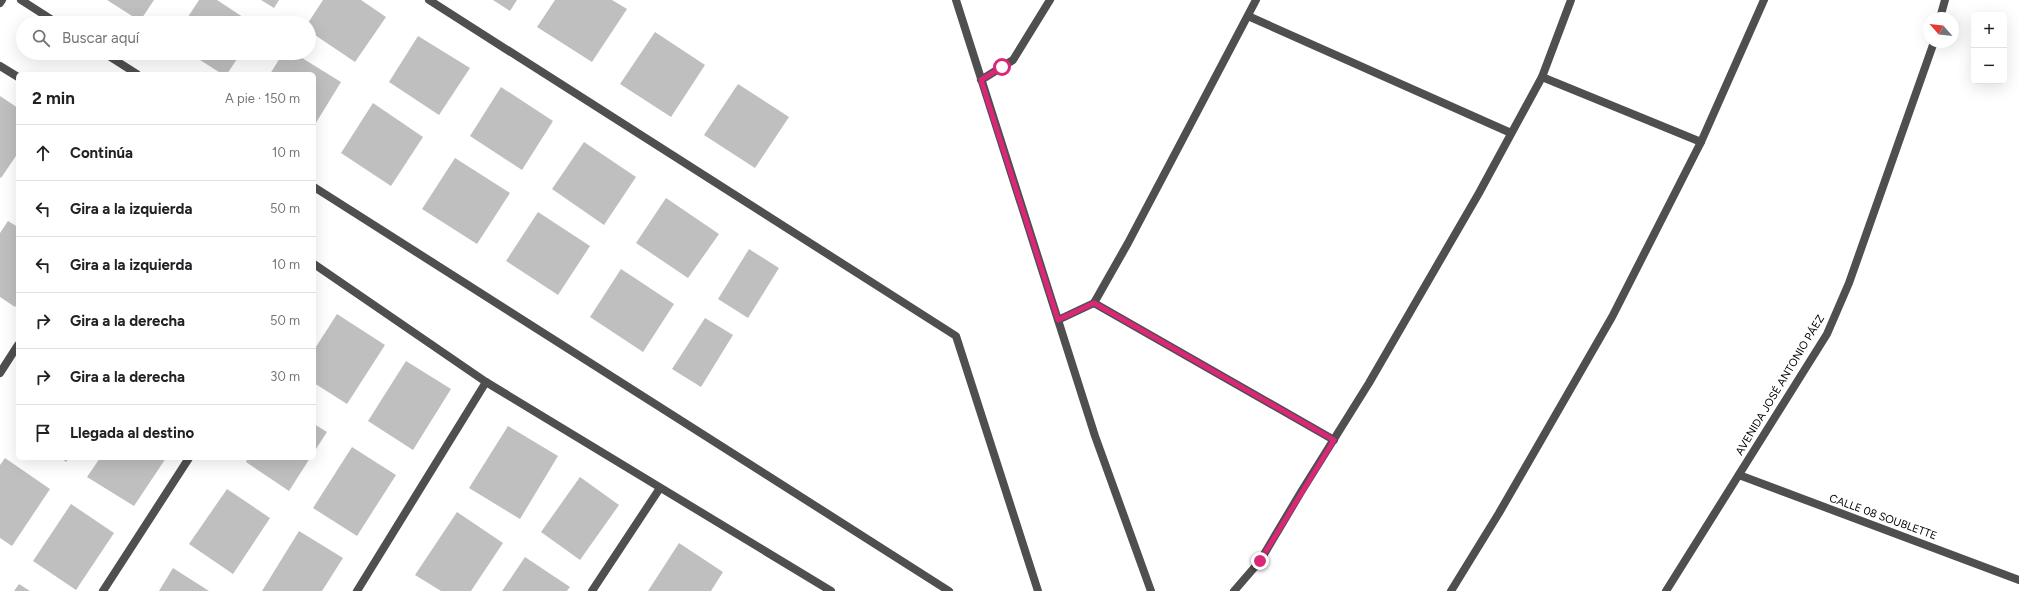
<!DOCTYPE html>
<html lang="es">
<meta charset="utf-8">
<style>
body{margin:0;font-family:Figtree,sans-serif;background:#f6f6f6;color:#202124}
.controls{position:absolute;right:12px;top:12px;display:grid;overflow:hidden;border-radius:6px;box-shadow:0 4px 16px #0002}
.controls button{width:36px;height:36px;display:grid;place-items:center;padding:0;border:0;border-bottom:1px solid #e0e0e0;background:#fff;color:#202124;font:20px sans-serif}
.compass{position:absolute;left:1923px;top:12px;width:36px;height:36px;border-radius:50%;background:#fff;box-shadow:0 4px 16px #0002;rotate:297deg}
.stop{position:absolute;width:12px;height:12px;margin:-9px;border:3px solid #db2777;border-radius:50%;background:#fff}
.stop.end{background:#db2777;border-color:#fff;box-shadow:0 1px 4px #0008}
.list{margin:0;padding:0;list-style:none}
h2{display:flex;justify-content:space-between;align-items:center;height:52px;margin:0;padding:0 16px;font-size:17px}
h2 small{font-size:13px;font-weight:400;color:#757577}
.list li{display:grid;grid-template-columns:26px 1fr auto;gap:12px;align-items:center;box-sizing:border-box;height:56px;padding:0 16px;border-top:1px solid #e0e0e0}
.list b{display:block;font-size:15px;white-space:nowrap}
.list em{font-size:13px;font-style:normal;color:#757577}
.icon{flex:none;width:22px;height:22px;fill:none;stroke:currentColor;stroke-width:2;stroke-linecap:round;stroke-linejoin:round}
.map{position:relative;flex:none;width:2019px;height:591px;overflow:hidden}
.search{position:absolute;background:#fff;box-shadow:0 4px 16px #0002;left:16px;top:16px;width:300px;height:44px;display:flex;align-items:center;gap:10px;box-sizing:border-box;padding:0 14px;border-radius:22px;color:#757577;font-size:15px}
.panel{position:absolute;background:#fff;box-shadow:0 4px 16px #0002;left:16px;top:72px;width:300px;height:388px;border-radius:6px}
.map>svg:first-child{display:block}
.building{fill:#bfbfbf}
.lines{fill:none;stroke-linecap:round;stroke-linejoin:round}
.minor{stroke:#4f4f4f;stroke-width:8}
.tertiary{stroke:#4f4f4f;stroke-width:8}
.route{stroke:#db2777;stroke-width:5}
.labels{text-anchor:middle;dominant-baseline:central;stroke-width:3;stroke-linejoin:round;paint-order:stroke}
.street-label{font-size:11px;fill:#000;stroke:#fff}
</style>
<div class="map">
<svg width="2019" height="591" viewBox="0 0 2019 591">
<rect width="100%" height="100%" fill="#fff"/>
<g class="building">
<path d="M107,0H154L140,21Z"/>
<path d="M199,0H217L252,23H184Z"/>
<path d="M261,0H279L274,8Z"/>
<path d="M323,0H361L386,17L355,62L309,31L308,23Z"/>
<path d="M493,0H517L510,11Z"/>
<path d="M555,0H612L627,9L592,62L537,27Z"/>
<path d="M655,32L705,65L671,117L620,84Z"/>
<path d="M418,36L470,68L439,115L389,82Z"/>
<path d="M189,53H241L227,74H222Z"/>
<path d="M283,53H294L341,82L314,126V74H270Z"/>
<path d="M738,84L789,117L755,168L704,135Z"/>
<path d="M501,87L553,121L522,170L470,136Z"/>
<path d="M0,96L18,108V153L1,178L0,177Z"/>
<path d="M373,103L423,137L391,186L341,153Z"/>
<path d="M584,142L636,177L604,225L552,189Z"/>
<path d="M455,158L510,193L477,244L422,209Z"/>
<path d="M666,198L719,234L688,278L636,243Z"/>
<path d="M538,212L590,246L558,295L506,261Z"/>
<path d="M8,221L18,227V303L15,307L0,297V233Z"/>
<path d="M749,249L779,268L748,318L718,299Z"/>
<path d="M621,269L674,304L643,352L590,317Z"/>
<path d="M337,314L385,345L347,404L314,383V350Z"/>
<path d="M705,318L733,335L701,387L672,369Z"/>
<path d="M406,361L451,389L413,450L368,421Z"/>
<path d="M314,424L327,432L314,452Z"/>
<path d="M508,426L558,456L520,519L469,488Z"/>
<path d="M352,447L396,475L357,536L313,508Z"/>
<path d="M5,458L50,489L12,546L0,538V465Z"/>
<path d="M61,458H69L66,462Z"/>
<path d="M100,458H166L134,506L87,477Z"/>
<path d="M248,458H310L289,491L246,462Z"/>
<path d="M580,477L619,505L580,560L541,532Z"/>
<path d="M227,489L270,518L233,574L189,544Z"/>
<path d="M71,504L114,533L76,590L33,561Z"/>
<path d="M457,512L503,543L471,591H441L415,575Z"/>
<path d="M299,531L343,558L322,591H262Z"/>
<path d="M679,543L723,572L711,591H648Z"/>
<path d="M525,557L570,587L567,591H502Z"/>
<path d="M173,568L209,591H159Z"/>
<path d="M19,584L30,591H14Z"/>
</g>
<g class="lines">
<g class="minor">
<path d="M21,0L57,23"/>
<path d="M429,0L956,336L1038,591"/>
<path d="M956,0L1095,436L1151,591"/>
<path d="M0,3L2,0"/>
<path d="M1248,16L1511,133"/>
<path d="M104,53L137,74"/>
<path d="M0,66L18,77"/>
<path d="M1542,77L1701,142"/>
<path d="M981,80L1013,60L1050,0"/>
<path d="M314,187L949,591"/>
<path d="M314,264L486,382L831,591"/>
<path d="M1094,303L1334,440"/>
<path d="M1058,320L1094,303L1128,243L1256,0"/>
<path d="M0,373L18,345"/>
<path d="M1739,475L2019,580"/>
<path d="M103,591L189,458"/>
<path d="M357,591L486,382"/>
<path d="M592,591L660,488"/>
<path d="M1234,591L1260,561L1301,492L1369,383L1479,193L1542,77L1571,0"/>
<path d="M1451,591L1499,513L1612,317L1701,142L1764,0"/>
</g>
<g class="tertiary">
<path d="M1940,18L1945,0"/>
<path d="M1666,591L1827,334L1849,283L1934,42"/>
</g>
</g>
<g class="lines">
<path class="route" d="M1002,67L981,80L1058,320L1094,303L1334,440L1260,561"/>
</g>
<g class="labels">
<g class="street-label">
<text transform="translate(1780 385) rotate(-59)">AVENIDA JOSÉ ANTONIO PÁEZ</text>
<text transform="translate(1883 517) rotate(20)">CALLE 08 SOUBLETTE</text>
</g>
</g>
</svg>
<div class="controls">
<button>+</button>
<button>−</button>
</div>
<svg class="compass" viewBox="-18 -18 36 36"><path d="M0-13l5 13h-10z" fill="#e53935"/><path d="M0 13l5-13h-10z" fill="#757577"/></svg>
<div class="stop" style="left:1002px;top:67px"></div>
<div class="stop end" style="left:1260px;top:561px"></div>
<div class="search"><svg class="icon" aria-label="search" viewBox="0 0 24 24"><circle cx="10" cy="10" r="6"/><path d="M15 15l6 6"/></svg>Buscar aquí</div>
<section class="panel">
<h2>2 min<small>A pie · 150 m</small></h2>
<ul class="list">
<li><svg class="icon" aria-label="ahead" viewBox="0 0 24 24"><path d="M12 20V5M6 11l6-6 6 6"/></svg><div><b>Continúa</b></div><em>10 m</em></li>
<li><svg class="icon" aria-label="left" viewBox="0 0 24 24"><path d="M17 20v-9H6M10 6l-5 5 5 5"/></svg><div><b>Gira a la izquierda</b></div><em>50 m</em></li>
<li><svg class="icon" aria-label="left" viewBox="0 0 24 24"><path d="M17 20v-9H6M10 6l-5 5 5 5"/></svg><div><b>Gira a la izquierda</b></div><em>10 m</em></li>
<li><svg class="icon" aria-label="right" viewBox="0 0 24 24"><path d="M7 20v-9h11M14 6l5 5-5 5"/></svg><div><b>Gira a la derecha</b></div><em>50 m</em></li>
<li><svg class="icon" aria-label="right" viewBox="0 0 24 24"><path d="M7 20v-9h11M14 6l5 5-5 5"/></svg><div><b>Gira a la derecha</b></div><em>30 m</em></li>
<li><svg class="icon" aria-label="arrive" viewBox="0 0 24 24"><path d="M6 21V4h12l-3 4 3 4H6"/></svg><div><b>Llegada al destino</b></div></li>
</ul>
</section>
</div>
